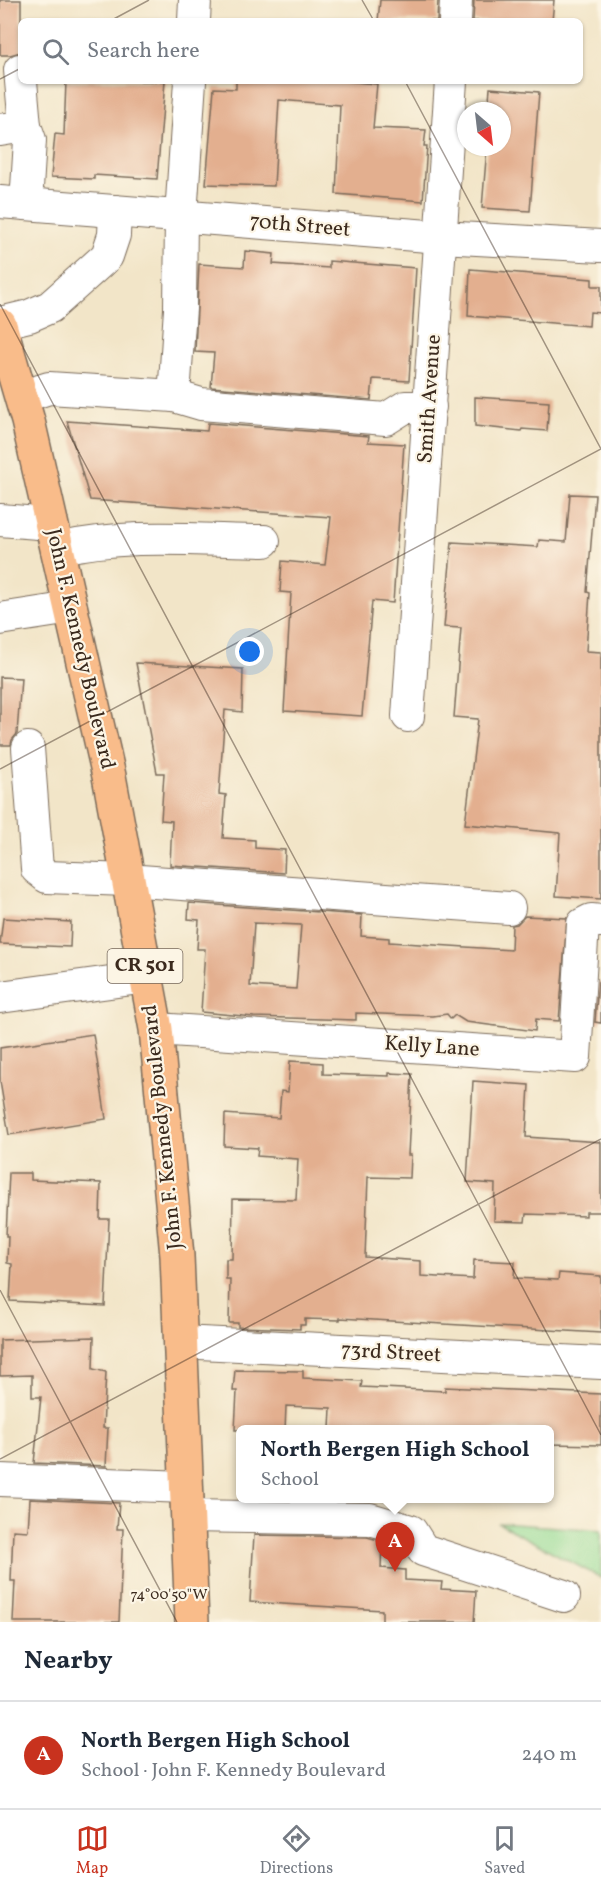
<!DOCTYPE html>
<meta charset="utf-8">
<style>
body{margin:0;font-family:Vollkorn,serif;background:#f2f2f3;color:#1f2937}
.compass{position:absolute;left:457px;top:102px;width:54px;height:54px;border-radius:50%;background:#fff;box-shadow:0 2px 4px #0004;rotate:152deg}
.you{position:absolute;left:250px;top:652px;width:21px;height:21px;margin:-15px;border:4px solid #fff;border-radius:50%;background:#1a73e8;box-shadow:0 0 0 9px #1a73e833}
.badge{display:grid;place-items:center;width:39px;height:39px;border-radius:50%;background:#c8321e;color:#fff;font-size:20px;font-weight:700}
.pin{position:absolute;translate:-50% -50px;filter:drop-shadow(0 2px 3px #0008)}
.pin::after{content:'';position:absolute;top:32px;width:21px;height:18px;background:inherit;clip-path:polygon(0 0,100% 0,50% 100%)}
.popup{position:absolute;left:236px;top:1425px;width:318px;height:78px;box-sizing:border-box;display:grid;place-content:center;border-radius:9px;background:#fff;filter:drop-shadow(0 2px 4px #0005);font-size:20px;white-space:nowrap;color:#747a83}
.popup b{font-size:22px;color:#1f2937}
.popup::after{content:'';position:absolute;left:50%;top:100%;margin-left:-12px;border:12px solid transparent;border-top-color:#fff}
.list{margin:0;padding:0;list-style:none}
h2{display:flex;justify-content:space-between;align-items:center;height:78px;margin:0;padding:0 24px;font-size:26px}
h2 small{font-size:20px;font-weight:400;color:#747a83}
.list li{display:grid;grid-template-columns:39px 1fr auto;gap:18px;align-items:center;box-sizing:border-box;height:108px;padding:0 24px;border-top:2px solid #e0e1e3}
.list b{display:block;font-size:22px;white-space:nowrap}
.list p{margin:0;font-size:20px;white-space:nowrap;color:#747a83}
.list em{font-size:20px;font-style:normal;color:#747a83}
.icon{flex:none;width:33px;height:33px;fill:none;stroke:currentColor;stroke-width:2;stroke-linecap:round;stroke-linejoin:round}
.map{position:relative;flex:none;width:601px;height:1622px;overflow:hidden}
.search{position:absolute;background:#fff;box-shadow:0 2px 4px #0004;left:18px;right:18px;top:18px;height:66px;display:flex;align-items:center;gap:15px;box-sizing:border-box;padding:0 21px;border-radius:9px;color:#747a83;font-size:22px}
.sheet{height:186px;background:#fff}
nav{display:flex;justify-content:space-around;align-items:center;box-sizing:border-box;height:84px;border-top:2px solid #e0e1e3;background:#fff;font-size:16px;color:#747a83}
nav a{display:grid;justify-items:center;gap:3px}
nav .on{color:#c8321e}
.map>svg:first-child{display:block}
.green{fill:#96db94;stroke:#688259;stroke-width:1.5}
.building{fill:#e3af8f;fill-rule:evenodd}
.lines{fill:none;stroke-linecap:round;stroke-linejoin:round}
.minor-casing{stroke:#7b6b5a;stroke-width:34}
.major-casing{stroke:#7b6b5a;stroke-width:36}
.minor{stroke:#fff;stroke-width:32}
.major{stroke:#f9bc8a;stroke-width:33}
.ticks{fill:none;stroke:#3b2a1e;stroke-width:1.5;stroke-opacity:0.45}
.labels{text-anchor:middle;dominant-baseline:central;stroke-width:4.5;stroke-linejoin:round;paint-order:stroke}
.shield{fill:#fcf5e5;stroke:#75675a;stroke-width:1.5}
.shield-label{font-size:20px;font-weight:bold;fill:#3b2a1e}
.street-label{font-size:21px;fill:#3b2a1e;stroke:#fcf5e5}
.ticks-label{font-size:15px;text-anchor:middle;fill:#3b2a1e;stroke:#fcf5e5;stroke-width:4.5;stroke-linejoin:round;paint-order:stroke}
</style>
<div class="map">
<svg width="601" height="1622" viewBox="0 0 601 1622">
<rect width="100%" height="100%" fill="#fcf5e5"/>
<filter id="ink" filterUnits="userSpaceOnUse"><feTurbulence type="fractalNoise" baseFrequency=".0167" numOctaves="2"/><feDisplacementMap in="SourceGraphic" scale="12" xChannelSelector="R" yChannelSelector="G"/><feConvolveMatrix kernelMatrix="1 2 1 2 8 2 1 2 1" color-interpolation-filters="sRGB"/></filter>
<filter id="wash" filterUnits="userSpaceOnUse"><feTurbulence type="fractalNoise" baseFrequency=".008" numOctaves="4" result="noise"/><feDisplacementMap in="SourceGraphic" scale="24" xChannelSelector="R" yChannelSelector="G"/><feGaussianBlur stdDeviation="1.35" result="paint"/><feColorMatrix in="noise" values="0 0 0 0 0 0 0 0 0 0 0 0 0 0 0 0 0 1.4 0 .05"/><feComposite in="paint" operator="in"/></filter>
<g filter="url(#wash)">
<rect width="100%" height="100%" fill="#f2e5c8"/>
<path class="green" d="M498,1523L601,1530V1578Z"/>
<g id="blocks">
<g class="building">
<path d="M0,0H21V52L10,55H0Z"/>
<path d="M380,0H438L437,21H378Z"/>
<path d="M474,0H554L552,21H473Z"/>
<path d="M66,81H165L157,179L94,175V179L51,177L55,134L64,135Z"/>
<path d="M236,81H344L377,84L373,128L426,130L424,146H427L423,201L336,194L340,105L279,100L274,186L206,184L214,88L236,89Z"/>
<path d="M490,88L539,92L530,211L482,208L487,147H502V111H488Z"/>
<path d="M245,251L274,254L273,264L329,268V261L416,268L409,381L373,379L371,400L211,387L214,353L195,352L199,264L244,267Z"/>
<path d="M470,269L592,279V286H601V313L590,312L589,326L468,316Z"/>
<path d="M475,397L549,402L547,431L522,429L521,431L475,426Z"/>
<path d="M67,421L207,431L208,423L369,436L368,442L404,444L393,603L372,601L362,716L284,711L291,593L280,592L282,561L325,565L331,517L90,500Z"/>
<path d="M570,494L595,495L587,592L590,593L586,651L601,652V899L556,896L560,833L465,824L478,719L454,717L461,628L444,627L452,542L538,547L539,540L566,542Z"/>
<path d="M136,663L243,669L242,712L225,710L219,794L226,795L223,838L255,840V848L285,850L284,873L170,865L172,821L161,820L164,773H157Z"/>
<path d="M0,677L21,678L17,734L12,740L11,745H0Z"/>
<path d="M189,903L362,915L361,936L389,938V942L511,950L512,925L517,924L525,916L567,918L559,1021L536,1019L535,1031L466,1022L455,1015L451,1019L447,1014L433,1016L356,1013V1020L254,1017L201,1012L205,949H197L199,920L188,919ZM254,923L301,925L296,989L250,986Z"/>
<path d="M3,918L71,922L70,947L0,944Z"/>
<path d="M598,982H601V1023L595,1022Z"/>
<path d="M93,1034L106,1119L9,1135L0,1081V1048Z"/>
<path d="M290,1061L323,1063V1074L389,1076V1073L412,1074L408,1155H411L410,1178L368,1177L365,1257L421,1261V1276L473,1279L474,1260L515,1262L514,1278L558,1280L559,1273L601,1276V1333L340,1318V1320L305,1319V1325H300V1329L238,1327V1323H229L230,1279H226V1259H232L233,1199L296,1200L298,1159L257,1156L258,1148L224,1146L225,1114L279,1118L281,1091L288,1092Z"/>
<path d="M473,1081L529,1085L526,1137L601,1142V1212H586V1216L526,1214L525,1222L494,1221L495,1184L467,1182Z"/>
<path d="M9,1173H31V1180L101,1183L100,1219H109L105,1306L10,1301L12,1264L7,1263L8,1236H6Z"/>
<path d="M94,1337L93,1369L106,1372L103,1428H108L106,1466L34,1463L41,1397H32V1375L0,1376V1340Z"/>
<path d="M235,1370L303,1371V1378L362,1381L361,1387L445,1391V1387L601,1394V1445L549,1444V1430L330,1429L331,1408L286,1406L285,1430H235L237,1391H233Z"/>
<path d="M30,1499L119,1503L117,1529H123L119,1622H13L15,1581H11L13,1530L28,1531Z"/>
<path d="M254,1535L367,1537L382,1541L381,1568L405,1570V1580L442,1582L441,1589L476,1591L474,1622H382V1610L250,1602Z"/>
</g>
</g>
</g>
<g filter="url(#ink)">
<use href="#blocks" fill-opacity="0" stroke="#7b6b5a" stroke-width="1.5"/>
<g class="lines">
<g class="minor-casing">
<g id="minor">
<path d="M194,21L195,0"/>
<path d="M455,21L456,0"/>
<path d="M25,126L30,140L26,204"/>
<path d="M0,130L25,126L20,70"/>
<path d="M0,202L441,237L601,246"/>
<path d="M0,323L29,316L50,307L107,256L114,235L115,211"/>
<path d="M174,396L180,309L181,216L190,81"/>
<path d="M21,397L49,388L174,396L201,404L386,419L405,407H430"/>
<path d="M0,520L51,524"/>
<path d="M57,549C125,533 195,540 264,541"/>
<path d="M0,619L71,608"/>
<path d="M408,716L451,81"/>
<path d="M28,748L37,869L47,877L127,880L509,908"/>
<path d="M0,997L147,977"/>
<path d="M156,1029L575,1057L583,924L591,920L601,921"/>
<path d="M180,1342L601,1363"/>
<path d="M0,1480L186,1487"/>
<path d="M188,1516L370,1519L411,1531L423,1550L564,1596"/>
</g>
</g>
<g class="major-casing">
<path id="major" d="M0,325L28,421L109,776L156,1029L177,1256L192,1622"/>
</g>
<use href="#minor" class="minor"/>
<use href="#major" class="major"/>
</g>
</g>
<path class="ticks" d="M362,0L374,21M110,21L149,0M0,79L21,68M405,81L601,449M0,304L601,1435M0,769L601,449M0,1290L177,1622M0,1459L601,1139"/>
<g class="labels">
<rect class="shield" x="107.5" y="949" width="75" height="34" rx="4.5"/>
<g class="shield-label">
<text x="145" y="966">CR 501</text>
</g>
<g class="street-label">
<text transform="translate(300 226) rotate(5)">70th Street</text>
<text transform="translate(430 399) rotate(-86)">Smith Avenue</text>
<text transform="translate(80 649) rotate(77)">John F. Kennedy Boulevard</text>
<text transform="translate(432 1047) rotate(4)">Kelly Lane</text>
<text transform="translate(163 1127) rotate(-96)">John F. Kennedy Boulevard</text>
<text transform="translate(391 1353) rotate(3)">73rd Street</text>
</g>
</g>
<g class="ticks-label">
<text x="169" y="1599">74°00'50"W</text>
</g>
</svg>
<svg class="compass" viewBox="-18 -18 36 36"><path d="M0-13l5 13h-10z" fill="#e53935"/><path d="M0 13l5-13h-10z" fill="#747a83"/></svg>
<div class="you"></div>
<div class="pin badge" style="left:395px;top:1572px">A</div>
<div class="popup"><b>North Bergen High School</b>School</div>
<div class="search"><svg class="icon" aria-label="search" viewBox="0 0 24 24"><circle cx="10" cy="10" r="6"/><path d="M15 15l6 6"/></svg>Search here</div>
</div>
<section class="sheet">
<h2>Nearby<small></small></h2>
<ul class="list">
<li><span class="badge">A</span><div><b>North Bergen High School</b><p>School · John F. Kennedy Boulevard</p></div><em>240 m</em></li>
</ul>
</section>
<nav>
<a class="on"><svg class="icon" aria-label="map" viewBox="0 0 24 24"><path d="M3 6l6-2 6 2 6-2v14l-6 2-6-2-6 2zM9 4v14M15 6v14"/></svg>Map</a>
<a><svg class="icon" aria-label="directions" viewBox="0 0 24 24"><path d="M12 3l9 9-9 9-9-9zM9 14v-3h6M13 9l2 2-2 2"/></svg>Directions</a>
<a><svg class="icon" aria-label="saved" viewBox="0 0 24 24"><path d="M7 4h10v16l-5-4-5 4z"/></svg>Saved</a>
</nav>
